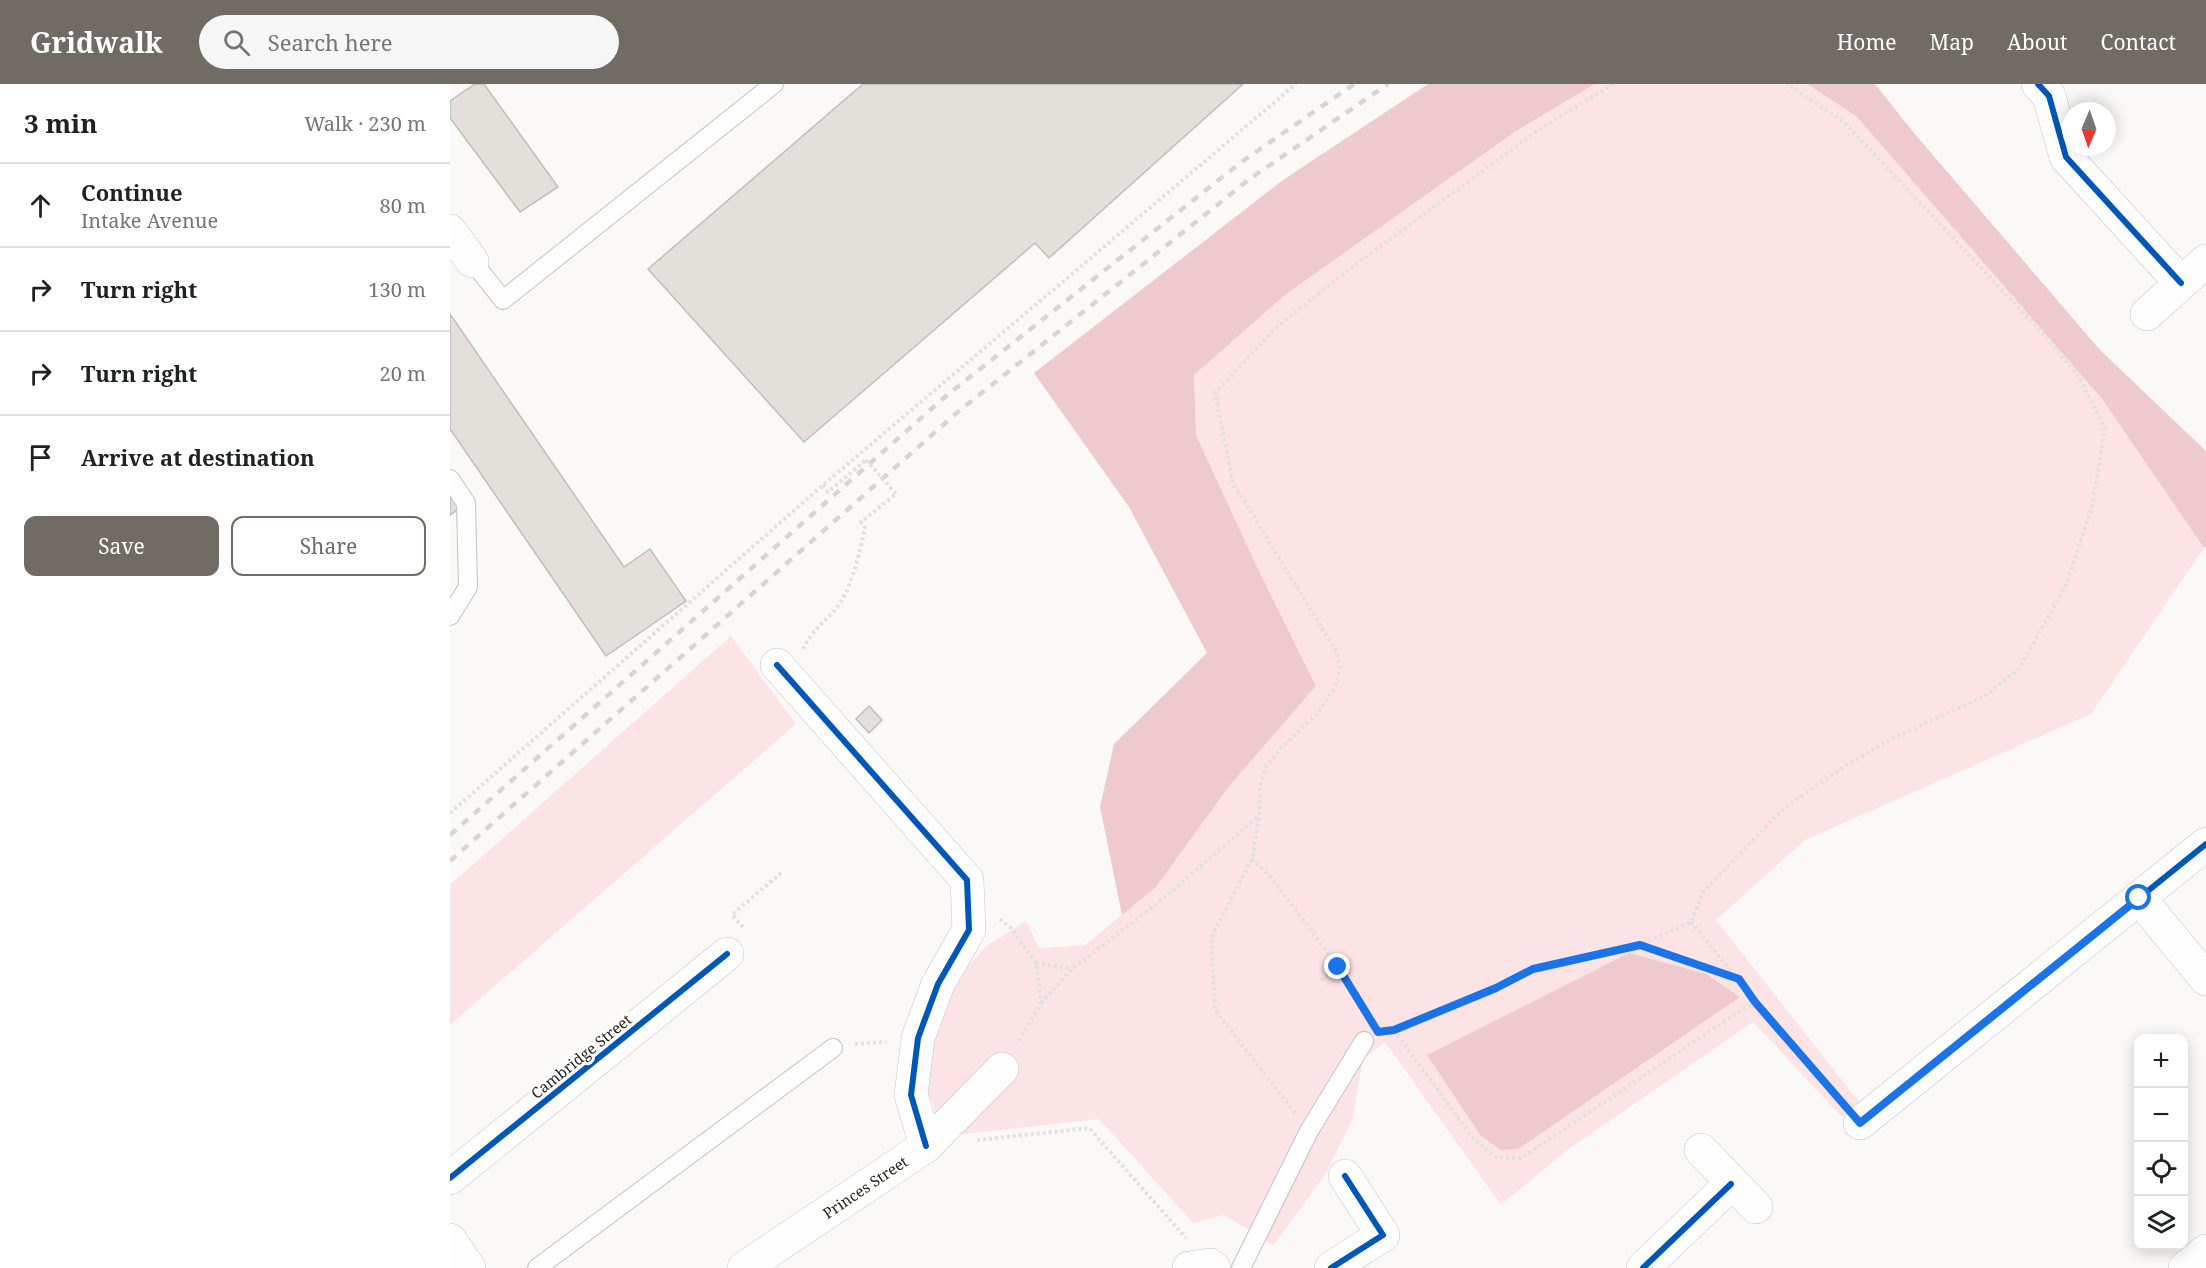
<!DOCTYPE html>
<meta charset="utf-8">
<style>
body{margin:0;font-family:"Noto Serif",serif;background:#f6f6f6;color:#202124}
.controls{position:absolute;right:18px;bottom:18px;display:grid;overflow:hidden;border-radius:12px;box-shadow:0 3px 15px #0003}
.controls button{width:54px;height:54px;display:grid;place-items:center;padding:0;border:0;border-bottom:2px solid #e0e0e0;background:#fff;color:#202124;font:30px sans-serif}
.compass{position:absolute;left:1612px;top:18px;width:54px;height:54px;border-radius:50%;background:#fff;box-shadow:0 3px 15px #0003;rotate:182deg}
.stop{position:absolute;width:18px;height:18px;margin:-14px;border:4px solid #1a73e8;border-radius:50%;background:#fff}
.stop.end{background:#1a73e8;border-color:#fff;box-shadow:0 2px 6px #0008}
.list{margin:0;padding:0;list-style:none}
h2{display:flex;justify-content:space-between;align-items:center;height:78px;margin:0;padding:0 24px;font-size:26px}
h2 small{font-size:20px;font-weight:400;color:#757577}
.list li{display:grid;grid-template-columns:39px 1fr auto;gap:18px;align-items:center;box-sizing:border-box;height:84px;padding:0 24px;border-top:2px solid #e0e0e0}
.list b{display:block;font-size:22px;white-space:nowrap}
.list p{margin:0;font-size:20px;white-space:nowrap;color:#757577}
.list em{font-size:20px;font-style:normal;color:#757577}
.actions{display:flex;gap:12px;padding:18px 24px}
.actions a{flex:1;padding:14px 0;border:2px solid #716b66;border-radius:12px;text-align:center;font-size:21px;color:#716b66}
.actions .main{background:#716b66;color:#fff}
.icon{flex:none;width:33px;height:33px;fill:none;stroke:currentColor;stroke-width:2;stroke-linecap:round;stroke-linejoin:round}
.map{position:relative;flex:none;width:1756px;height:1184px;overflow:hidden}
header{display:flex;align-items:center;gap:36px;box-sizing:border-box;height:84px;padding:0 30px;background:#716b66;color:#fff}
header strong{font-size:28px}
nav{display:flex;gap:33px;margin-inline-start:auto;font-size:21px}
.search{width:420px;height:54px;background:#f6f6f6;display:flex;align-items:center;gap:15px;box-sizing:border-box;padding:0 21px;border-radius:33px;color:#757577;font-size:22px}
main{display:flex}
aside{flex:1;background:#fff}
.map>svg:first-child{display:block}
.green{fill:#fce4e6}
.forest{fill:#eecace}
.building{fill:#e3dfda;stroke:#c1beb9;stroke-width:1.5}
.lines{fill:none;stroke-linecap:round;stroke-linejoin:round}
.lane-casing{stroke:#c7c2be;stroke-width:20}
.street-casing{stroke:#c7c2be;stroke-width:34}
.path{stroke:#e1e0de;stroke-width:4;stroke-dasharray:3 3;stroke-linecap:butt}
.lane{stroke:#fefefe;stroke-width:18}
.street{stroke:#fefefe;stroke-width:33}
.rail{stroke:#d6d4d4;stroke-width:4.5;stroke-dasharray:8 8;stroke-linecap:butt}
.path-bridge{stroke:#e1e0de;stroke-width:4;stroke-dasharray:3 3;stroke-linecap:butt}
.cycleway-casing{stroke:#fff;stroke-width:10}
.cycleway{stroke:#0057b8;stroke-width:6}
.route{stroke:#1a73e8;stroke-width:8}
.labels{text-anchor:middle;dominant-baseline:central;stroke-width:6;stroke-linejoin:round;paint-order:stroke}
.street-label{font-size:15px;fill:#261e18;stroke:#fff}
</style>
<header>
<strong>Gridwalk</strong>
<div class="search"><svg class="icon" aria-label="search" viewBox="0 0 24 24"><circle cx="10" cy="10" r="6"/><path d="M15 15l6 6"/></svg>Search here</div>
<nav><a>Home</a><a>Map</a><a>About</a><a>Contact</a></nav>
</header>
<main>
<aside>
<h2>3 min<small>Walk · 230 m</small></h2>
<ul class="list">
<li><svg class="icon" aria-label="ahead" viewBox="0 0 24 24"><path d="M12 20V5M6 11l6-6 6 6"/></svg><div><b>Continue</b><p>Intake Avenue</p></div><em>80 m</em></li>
<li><svg class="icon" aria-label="right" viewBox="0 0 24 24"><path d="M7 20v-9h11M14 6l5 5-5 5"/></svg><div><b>Turn right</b></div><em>130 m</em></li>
<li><svg class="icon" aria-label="right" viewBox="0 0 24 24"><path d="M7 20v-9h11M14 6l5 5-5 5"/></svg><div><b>Turn right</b></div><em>20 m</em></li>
<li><svg class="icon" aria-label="arrive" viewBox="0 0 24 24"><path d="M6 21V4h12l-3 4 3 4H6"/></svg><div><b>Arrive at destination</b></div></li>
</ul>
<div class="actions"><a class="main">Save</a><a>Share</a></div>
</aside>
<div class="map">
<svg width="1756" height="1184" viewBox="0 0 1756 1184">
<rect width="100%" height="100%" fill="#fbf9f7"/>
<g class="green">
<path d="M1145,0H1357L1406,32L1652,315L1754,464L1641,630L1355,756L1266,836L1410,1019L1392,1033L1303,938L1116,1067L1051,1121L935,958L913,975L902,1037L874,1092L823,1162L808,1151L773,1131L743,1139L649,1035L513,1050L488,1032L474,1002L478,958L500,903L535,863L576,837L589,864L635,861L706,803L780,701L866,602L808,485L746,351L744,291L835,211L1066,47Z"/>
<path d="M281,552L346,640L0,941V801Z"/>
</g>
<g class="forest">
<path d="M978,0H1145L1066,47L835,211L744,291L746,351L808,485L866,602L780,701L706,803L672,831L650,723L664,660L757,569L679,423L584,289L833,96Z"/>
<path d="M1357,0H1425L1464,49L1650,266L1756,367V462L1754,464L1652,315L1406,32Z"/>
<path d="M1179,869L1256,890L1290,913L1068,1065L1051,1066L1031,1052L977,971Z"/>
</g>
<g class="building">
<path d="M25,0H34L108,103L70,128L0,34V17Z"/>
<path d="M413,0H793L599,174L585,159L354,358L198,185Z"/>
<path d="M0,230L174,483L200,465L236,517L156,572L0,345Z"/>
<path d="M0,411L10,424L0,431Z"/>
<path d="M419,622L432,636L419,649L406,635Z"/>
</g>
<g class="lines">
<g class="lane-casing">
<g id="lane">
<path d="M22,177L53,216L324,0"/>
<path d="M0,395L16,419L18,503L0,532"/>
<path d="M87,1184L383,964"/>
<path d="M791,1184L859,1047L914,957"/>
</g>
</g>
<g class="street-casing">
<g id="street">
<path d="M1588,0L1599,12L1616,73L1731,199"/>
<path d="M0,147L22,177"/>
<path d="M1697,230L1756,177"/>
<path d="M327,581L517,796L519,846L488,900L468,954L461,1011L476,1062"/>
<path d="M1689,814L1756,895"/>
<path d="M1410,1039L1756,760"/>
<path d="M1251,1066L1306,1123"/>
<path d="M0,1094L277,870"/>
<path d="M0,1156L19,1184"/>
<path d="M294,1184L476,1062L552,985"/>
<path d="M739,1184L760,1181L764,1184"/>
<path d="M881,1184L933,1151L895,1092"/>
<path d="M1193,1184L1281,1100"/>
<path d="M1735,1184L1756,1167"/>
</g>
</g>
<g class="path">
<path d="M373,401L378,408L416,376"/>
<path d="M353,565C362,546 375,538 388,522C401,506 411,464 415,443L411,438L446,410"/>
<path d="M0,729L373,401L846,0"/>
<path d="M802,775L822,794L888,883L921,936"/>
<path d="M550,835L561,844L586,879L591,919L567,960"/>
<path d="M1241,838L1305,917L1391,1017"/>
<path d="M293,843L282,831L333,787"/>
<path d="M1191,862L1286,894"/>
<path d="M586,879L622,885"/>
<path d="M871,896L888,883"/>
<path d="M591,919L622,885L709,818L809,732"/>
<path d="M944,946L1022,1053L1045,1073L1071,1074L1305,917"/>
<path d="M933,947L944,946L1045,905L1083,885L1190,861L1241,838L1253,808L1334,724L1394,683L1443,654L1533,613L1569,585L1616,501L1642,423L1655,345L1629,293L1596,253L1395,39L1337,0"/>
<path d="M405,960L436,958"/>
<path d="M845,1029L765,926L761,854L802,775L809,732L810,702L816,683L832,663L867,630L884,605L890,586L886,567L783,399L765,309L826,244L893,190L1091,44L1163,0"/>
<path d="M527,1056L639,1044L736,1154"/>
</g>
<use href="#lane" class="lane"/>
<use href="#street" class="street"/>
<g class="rail">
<path d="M0,751L496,312L790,79L904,0"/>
<path d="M0,777L509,327L801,94L938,0"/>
</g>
<path class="path-bridge" d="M416,376L446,410"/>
<g class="cycleway-casing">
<g id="cycleway">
<path d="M1588,0L1599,12L1616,73L1731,199"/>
<path d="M327,581L517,796L519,846L488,900L468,954L461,1011L476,1062"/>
<path d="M1410,1039L1756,760"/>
<path d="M0,1094L277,870"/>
<path d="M881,1184L933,1151L895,1092"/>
<path d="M1193,1184L1281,1100"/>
</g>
</g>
<use href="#cycleway" class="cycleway"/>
</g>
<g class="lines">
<path class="route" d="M888,883L928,948L944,946L1046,904L1083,885L1190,861L1289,895L1305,918L1410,1039L1689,814"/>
</g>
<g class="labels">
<g class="street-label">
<text transform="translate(131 972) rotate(-39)">Cambridge Street</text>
<text transform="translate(415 1103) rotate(-34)">Princes Street</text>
</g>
</g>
</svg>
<div class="controls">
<button>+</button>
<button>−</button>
<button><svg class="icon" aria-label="locate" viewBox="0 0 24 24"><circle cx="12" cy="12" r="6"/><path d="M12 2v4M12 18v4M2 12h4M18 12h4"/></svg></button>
<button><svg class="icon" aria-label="layers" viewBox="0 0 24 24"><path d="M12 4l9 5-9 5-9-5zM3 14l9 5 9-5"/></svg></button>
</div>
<svg class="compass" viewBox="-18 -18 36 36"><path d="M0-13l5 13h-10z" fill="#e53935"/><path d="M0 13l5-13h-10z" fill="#757577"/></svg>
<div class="stop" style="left:1689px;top:814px"></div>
<div class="stop end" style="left:888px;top:883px"></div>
</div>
</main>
